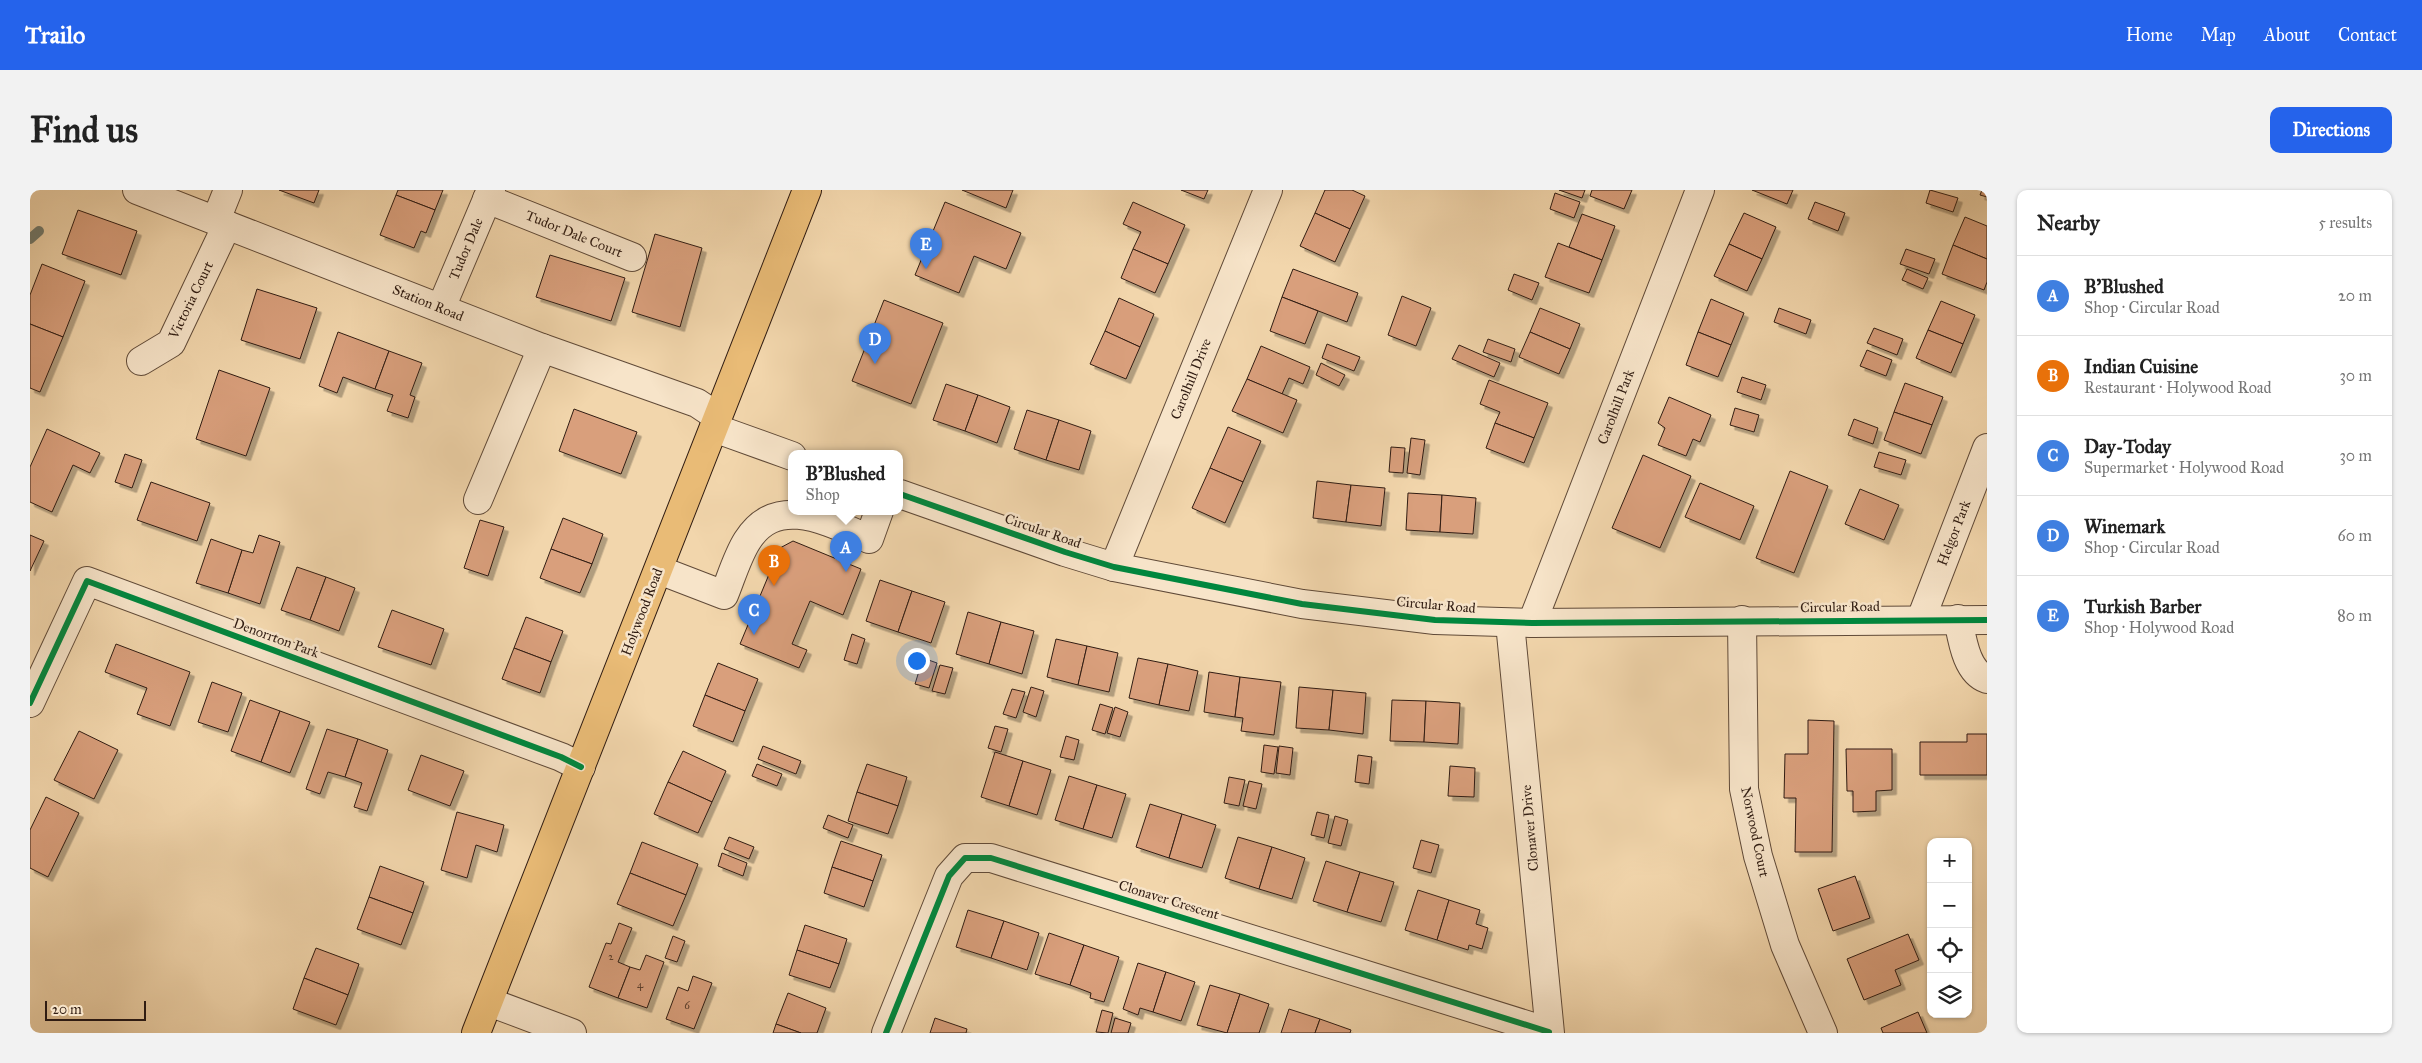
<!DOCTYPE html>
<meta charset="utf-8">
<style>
body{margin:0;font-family:"IM FELL Great Primer",serif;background:#f2f2f2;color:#222}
.controls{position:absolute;right:15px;bottom:15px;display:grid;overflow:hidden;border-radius:10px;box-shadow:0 1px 4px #0004}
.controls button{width:45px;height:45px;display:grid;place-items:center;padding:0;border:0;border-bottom:1px solid #e0e0e0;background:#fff;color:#222;font:25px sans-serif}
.scale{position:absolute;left:15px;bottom:12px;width:101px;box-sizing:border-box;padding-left:5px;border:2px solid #301c12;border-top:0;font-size:14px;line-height:18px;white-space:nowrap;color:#301c12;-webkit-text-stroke:4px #f7e4c9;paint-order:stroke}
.you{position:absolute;left:886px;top:470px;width:18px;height:18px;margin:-12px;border:4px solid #fff;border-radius:50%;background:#1a73e8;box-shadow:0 0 0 8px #1a73e833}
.badge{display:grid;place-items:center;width:32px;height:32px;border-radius:50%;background:#2563eb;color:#fff;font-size:16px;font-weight:700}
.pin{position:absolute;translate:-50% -41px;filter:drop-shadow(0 1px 2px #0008)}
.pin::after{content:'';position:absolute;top:26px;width:18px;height:15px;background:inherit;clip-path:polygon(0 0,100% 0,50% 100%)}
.popup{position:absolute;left:758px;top:260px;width:115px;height:65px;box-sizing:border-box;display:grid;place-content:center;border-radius:10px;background:#fff;filter:drop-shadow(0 1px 4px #0005);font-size:16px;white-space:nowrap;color:#767676}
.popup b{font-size:19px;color:#222}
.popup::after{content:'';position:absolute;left:50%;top:100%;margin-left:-10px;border:10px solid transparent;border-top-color:#fff}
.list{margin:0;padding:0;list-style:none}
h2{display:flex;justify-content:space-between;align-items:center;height:65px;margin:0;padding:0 20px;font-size:21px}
h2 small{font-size:16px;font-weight:400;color:#767676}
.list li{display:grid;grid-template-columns:32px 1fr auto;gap:15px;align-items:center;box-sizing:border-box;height:80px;padding:0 20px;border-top:1px solid #e0e0e0}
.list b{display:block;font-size:19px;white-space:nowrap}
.list p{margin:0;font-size:16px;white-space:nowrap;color:#767676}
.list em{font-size:16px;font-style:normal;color:#767676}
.icon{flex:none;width:28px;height:28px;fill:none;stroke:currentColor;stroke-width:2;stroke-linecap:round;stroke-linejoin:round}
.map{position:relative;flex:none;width:1957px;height:843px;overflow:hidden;border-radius:10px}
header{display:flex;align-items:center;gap:30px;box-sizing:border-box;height:70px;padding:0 25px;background:#2563eb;color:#fff}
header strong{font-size:24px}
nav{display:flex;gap:28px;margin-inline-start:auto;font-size:18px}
.intro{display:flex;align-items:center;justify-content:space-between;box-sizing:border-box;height:120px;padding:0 30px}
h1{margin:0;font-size:35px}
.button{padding:12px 22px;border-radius:10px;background:#2563eb;color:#fff;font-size:18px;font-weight:700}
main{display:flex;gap:30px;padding:0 30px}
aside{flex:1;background:#fff;border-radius:10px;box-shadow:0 1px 4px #0004}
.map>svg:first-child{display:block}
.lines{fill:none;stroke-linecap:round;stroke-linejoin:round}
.stream{stroke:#707a6e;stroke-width:10}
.building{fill:#d99f7c;stroke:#301c12;filter:url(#shadow)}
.minor-casing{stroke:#604a38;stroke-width:30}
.major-casing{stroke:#301c12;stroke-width:30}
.minor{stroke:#f7e4c9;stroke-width:28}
.major{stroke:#e9bb76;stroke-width:28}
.cycleway-casing{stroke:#f7e4c9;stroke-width:9}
.cycleway{stroke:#00873e;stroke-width:6}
.labels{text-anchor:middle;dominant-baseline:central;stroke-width:5;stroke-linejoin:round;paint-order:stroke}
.number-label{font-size:11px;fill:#5a3d2c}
.street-label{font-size:14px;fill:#301c12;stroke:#f7e4c9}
</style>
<header>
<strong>Trailo</strong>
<nav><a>Home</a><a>Map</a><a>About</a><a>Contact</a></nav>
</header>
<div class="intro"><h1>Find us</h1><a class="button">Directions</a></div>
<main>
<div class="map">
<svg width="1957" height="843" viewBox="0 0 1957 843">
<defs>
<filter id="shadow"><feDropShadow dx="4.5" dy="4.5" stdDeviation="0" flood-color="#0004"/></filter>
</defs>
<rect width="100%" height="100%" fill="#f2d6ac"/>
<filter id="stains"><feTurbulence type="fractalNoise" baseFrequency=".004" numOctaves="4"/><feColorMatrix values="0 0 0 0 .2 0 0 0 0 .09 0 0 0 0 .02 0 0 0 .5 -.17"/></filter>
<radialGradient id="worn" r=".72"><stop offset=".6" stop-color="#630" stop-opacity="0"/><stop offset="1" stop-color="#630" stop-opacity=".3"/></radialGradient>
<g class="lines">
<path class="stream" d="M0,49L9,41"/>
</g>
<g class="building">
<path d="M249,0H289L284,13Z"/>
<path d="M368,0H413L405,20L366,5Z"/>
<path d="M932,0H983L976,18Z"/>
<path d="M1151,0H1178L1174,9Z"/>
<path d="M1295,0H1322L1335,6L1320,39L1285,23Z"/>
<path d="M1529,0H1555L1552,8Z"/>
<path d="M1562,0H1602L1594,19L1560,6Z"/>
<path d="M1722,0H1763L1757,14Z"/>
<path d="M1900,0L1928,8L1923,22L1896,13Z"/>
<path d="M1952,0H1957V7L1950,5Z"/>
<path d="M1525,3L1550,12L1544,28L1520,19Z"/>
<path d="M366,5L405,20L396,43L391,41L384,58L350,45Z"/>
<path d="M915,12L991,43L976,79L944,66L929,103L885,85Z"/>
<path d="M1103,12L1155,35L1138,74L1103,59L1111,42L1093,34Z"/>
<path d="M1785,12L1815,23L1808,41L1778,29Z"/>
<path d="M48,20L107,41L91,85L32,64Z"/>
<path d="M1285,23L1320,39L1305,72L1270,56Z"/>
<path d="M1714,23L1746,37L1732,69L1699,54Z"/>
<path d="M1552,24L1585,36L1572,70L1539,57Z"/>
<path d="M1935,27L1957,36V69L1923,55Z"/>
<path d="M625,44L672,58L650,137L602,122Z"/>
<path d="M1528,53L1572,70L1559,103L1515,87Z"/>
<path d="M1699,54L1732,69L1717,101L1684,86Z"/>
<path d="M1923,55L1957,69V92L1954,100L1912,84Z"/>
<path d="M1103,59L1138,74L1125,103L1091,88Z"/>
<path d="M1876,59L1905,69L1899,84L1870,74Z"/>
<path d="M520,65L595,88L581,131L506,107Z"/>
<path d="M12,74L55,91L33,147L0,134V105Z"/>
<path d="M1263,79L1328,103L1317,132L1252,107Z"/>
<path d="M1877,79L1898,88L1893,99L1872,90Z"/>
<path d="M1484,84L1509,93L1502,110L1478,100Z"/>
<path d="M227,99L287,118L270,169L211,150Z"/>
<path d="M1372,106L1401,118L1386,156L1358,145Z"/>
<path d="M1252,107L1288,121L1275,154L1240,141Z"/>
<path d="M1089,108L1124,124L1110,157L1075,141Z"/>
<path d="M1681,109L1714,123L1701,155L1668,142Z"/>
<path d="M854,110L913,133L881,214L822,191Z"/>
<path d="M1911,111L1945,125L1933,154L1898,140Z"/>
<path d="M1510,118L1550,134L1540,159L1500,142Z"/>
<path d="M1749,118L1781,130L1776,144L1744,132Z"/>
<path d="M0,134L33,147L10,202L0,198Z"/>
<path d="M1844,138L1873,149L1867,165L1837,153Z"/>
<path d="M1898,140L1933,154L1921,183L1886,168Z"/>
<path d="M1075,141L1110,157L1096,189L1060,174Z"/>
<path d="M308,142L359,161L345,199L313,187L307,203L289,196Z"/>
<path d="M1500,142L1540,159L1529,184L1489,167Z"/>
<path d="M1668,142L1701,155L1688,187L1656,175Z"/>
<path d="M1458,149L1485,159L1481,172L1453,162Z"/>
<path d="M1297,154L1330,167L1324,181L1292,168Z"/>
<path d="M1429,155L1470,173L1464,187L1422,169Z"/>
<path d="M1231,156L1280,177L1273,194L1259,188L1252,204L1217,189Z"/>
<path d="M1837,160L1862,170L1856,186L1830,176Z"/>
<path d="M359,161L392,173L380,205L385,207L378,228L357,221L363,205L345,199Z"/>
<path d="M1291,173L1315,185L1309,196L1286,185Z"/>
<path d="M189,180L240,198L216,266L166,249Z"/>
<path d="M1712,187L1736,195L1731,210L1707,202Z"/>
<path d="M1217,189L1267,210L1253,243L1202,221Z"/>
<path d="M1459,190L1518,213L1504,248L1465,233L1470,222L1450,214Z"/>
<path d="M1875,193L1913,207L1902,235L1864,222Z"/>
<path d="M916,194L948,205L935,241L903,230Z"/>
<path d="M948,205L980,217L967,253L935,241Z"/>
<path d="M1639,207L1681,225L1670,252L1663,249L1656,266L1628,255L1635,238L1628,233Z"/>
<path d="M1705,218L1729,225L1724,242L1700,235Z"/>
<path d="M544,219L607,242L591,284L529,261Z"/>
<path d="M997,220L1029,230L1016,270L984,259Z"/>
<path d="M1864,222L1902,235L1891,264L1854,250Z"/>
<path d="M1824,229L1848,238L1843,254L1818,245Z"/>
<path d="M1029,230L1061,241L1049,280L1016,270Z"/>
<path d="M1465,233L1504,248L1494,273L1456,258Z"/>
<path d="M1198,237L1231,251L1213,292L1180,278Z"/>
<path d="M17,239L70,263L60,283L43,275L22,322L0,312V277Z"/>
<path d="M1381,248L1395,250L1390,285L1377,283Z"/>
<path d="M1361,257L1375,258L1373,283L1359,282Z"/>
<path d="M1849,262L1876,270L1871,285L1844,277Z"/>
<path d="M95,264L112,270L102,298L85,292Z"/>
<path d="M1613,265L1661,286L1630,358L1582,338Z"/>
<path d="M1180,278L1213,292L1195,333L1162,318Z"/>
<path d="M1760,281L1798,296L1764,383L1726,368Z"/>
<path d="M1287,291L1321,295L1316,332L1283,328Z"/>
<path d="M121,292L180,313L167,351L107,330Z"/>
<path d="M1670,293L1724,316L1710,350L1655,327Z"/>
<path d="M1321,295L1355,298L1351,336L1316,332Z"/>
<path d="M1830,299L1869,315L1854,350L1815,334Z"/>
<path d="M1378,303L1412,305L1410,342L1376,340Z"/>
<path d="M1412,305L1446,308L1443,344L1410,342Z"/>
<path d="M533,328L573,344L562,374L521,359Z"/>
<path d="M450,330L474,337L458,386L434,378Z"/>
<path d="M0,345L14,351L0,381Z"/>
<path d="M229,345L250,352L230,414L198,403L212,360L223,363Z"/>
<path d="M181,349L212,360L198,403L166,393Z"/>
<path d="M763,351L831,379L813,425L780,411L762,454L777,460L769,478L710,454L750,358Z"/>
<path d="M521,359L562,374L550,403L510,388Z"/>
<path d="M267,377L296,387L280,430L251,420Z"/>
<path d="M296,387L325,398L309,441L280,430Z"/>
<path d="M850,390L882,401L868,442L836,431Z"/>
<path d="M882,401L915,412L901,453L868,442Z"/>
<path d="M362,420L414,439L401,475L348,457Z"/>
<path d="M938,422L971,432L959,474L926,464Z"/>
<path d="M496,427L533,441L521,472L484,458Z"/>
<path d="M971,432L1004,441L992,484L959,474Z"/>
<path d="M822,444L835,449L827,474L814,470Z"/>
<path d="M1026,449L1057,456L1048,495L1017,487Z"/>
<path d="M86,454L160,482L140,536L107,524L117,498L75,482Z"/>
<path d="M1057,456L1088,463L1079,502L1048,495Z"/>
<path d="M484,458L521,472L510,503L472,489Z"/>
<path d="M893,468L907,473L899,498L885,494Z"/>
<path d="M1108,468L1138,474L1129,515L1099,508Z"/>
<path d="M688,473L728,489L715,521L675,505Z"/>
<path d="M1138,474L1168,481L1159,521L1129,515Z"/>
<path d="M910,475L923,478L915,504L902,501Z"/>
<path d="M1179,482L1210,487L1205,527L1174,522Z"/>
<path d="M1210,487L1251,492L1244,545L1211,541L1213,528L1205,527Z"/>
<path d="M182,492L212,503L198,542L168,532Z"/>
<path d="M1001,497L1014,501L1006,527L993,522Z"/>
<path d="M1269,497L1303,500L1299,540L1266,538Z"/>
<path d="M982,499L995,502L986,528L973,524Z"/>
<path d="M1303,500L1336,503L1333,544L1299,540Z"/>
<path d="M675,505L715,521L703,552L663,536Z"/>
<path d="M220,510L250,521L231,572L201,561Z"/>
<path d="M1362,510L1396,511L1394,552L1360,551Z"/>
<path d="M1396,511L1430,513L1428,554L1394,552Z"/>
<path d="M1070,514L1083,518L1075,544L1062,540Z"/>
<path d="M1085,517L1098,522L1090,547L1077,543Z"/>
<path d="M250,521L280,532L260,583L231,572Z"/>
<path d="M1778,530L1804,531L1802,662H1765L1766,608H1754L1755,564H1778Z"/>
<path d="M965,536L978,539L971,562L958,558Z"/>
<path d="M297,539L328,549L315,587L298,582L290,604L276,599Z"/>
<path d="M49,541L88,560L64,609L24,590Z"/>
<path d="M1937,544H1957V585H1890V552H1937Z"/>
<path d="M1036,546L1049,550L1044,570L1030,567Z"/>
<path d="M328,549L358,560L337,621L324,617L332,593L315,587Z"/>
<path d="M1234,555L1248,557L1244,584L1231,582Z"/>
<path d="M733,556L771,571L766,584L728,569Z"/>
<path d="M1249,556L1263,558L1260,585L1246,583Z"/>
<path d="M1816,559H1862V600L1846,601V621L1823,622V601H1817Z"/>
<path d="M653,561L696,581L682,612L638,592Z"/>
<path d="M965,562L993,571L979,616L951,607Z"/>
<path d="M391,565L434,581L420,616L378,600Z"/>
<path d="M1328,565L1342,567L1339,594L1325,592Z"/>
<path d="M993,571L1021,580L1007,625L979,616Z"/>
<path d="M727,574L752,584L747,596L722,586Z"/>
<path d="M837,574L877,587L868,616L827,602Z"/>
<path d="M1420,576L1445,578L1444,607L1418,606Z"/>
<path d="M1039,586L1067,595L1053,639L1025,630Z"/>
<path d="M1199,587L1215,590L1209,616L1194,613Z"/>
<path d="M1219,591L1232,594L1226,619L1213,616Z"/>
<path d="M638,592L682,612L668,643L624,624Z"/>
<path d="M1067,595L1096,604L1082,648L1053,639Z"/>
<path d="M827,602L868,616L858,644L818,631Z"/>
<path d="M16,607L49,623L18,687L0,678V640Z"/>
<path d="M1120,614L1152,624L1139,668L1106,657Z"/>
<path d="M427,622L474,635L467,662L446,655L437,688L411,680Z"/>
<path d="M1287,622L1299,625L1294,648L1281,645Z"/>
<path d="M1152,624L1186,635L1172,678L1139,668Z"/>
<path d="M798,625L823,635L818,648L793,638Z"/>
<path d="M1305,626L1318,630L1311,656L1298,653Z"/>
<path d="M699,647L724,657L719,669L694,659Z"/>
<path d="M1208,647L1242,657L1229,699L1195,688Z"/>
<path d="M1391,650L1409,655L1401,683L1383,678Z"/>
<path d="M811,651L852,665L843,691L802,677Z"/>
<path d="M612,652L668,674L656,705L600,683Z"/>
<path d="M1242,657L1275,668L1262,709L1229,699Z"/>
<path d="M692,663L717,673L713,686L688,676Z"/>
<path d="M1296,671L1330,682L1317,722L1283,711Z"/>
<path d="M350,676L394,692L383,723L339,707Z"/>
<path d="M802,677L843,691L834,717L794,703Z"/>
<path d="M1330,682L1364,692L1351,732L1317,722Z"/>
<path d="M600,683L656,705L643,736L587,714Z"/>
<path d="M1825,686L1840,728L1803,741L1788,699Z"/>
<path d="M1388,700L1419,710L1407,750L1375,740Z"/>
<path d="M339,707L383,723L371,755L327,739Z"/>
<path d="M1419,710L1450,720L1446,734L1458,738L1452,759L1439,755L1438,760L1407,750Z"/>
<path d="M938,720L974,731L961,768L926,757Z"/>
<path d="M974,731L1009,743L997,780L961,768Z"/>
<path d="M589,733L602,738L588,772L600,777L588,808L559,797L576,753L581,754Z"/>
<path d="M775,735L817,749L809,774L767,760Z"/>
<path d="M1019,743L1054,755L1040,795L1005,784Z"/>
<path d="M1878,744L1889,770L1865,780L1871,795L1834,810L1817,769Z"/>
<path d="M643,746L655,751L647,772L635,768Z"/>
<path d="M1054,755L1089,767L1074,812L1060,808L1061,803L1040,795Z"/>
<path d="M286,758L329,774L318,805L274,788Z"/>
<path d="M767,760L809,774L800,798L759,785Z"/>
<path d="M616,765L634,772L617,818L588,808L600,777L610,780Z"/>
<path d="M1108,773L1136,782L1123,822L1110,818L1108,825L1093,819Z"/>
<path d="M1136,782L1165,792L1151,831L1123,822Z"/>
<path d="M663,786L682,793L664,839L636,829L648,797L658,801Z"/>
<path d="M274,788L318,805L306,835L263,819Z"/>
<path d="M1180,795L1210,804L1197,843L1167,835Z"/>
<path d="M758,803L796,818L787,843H771L746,834Z"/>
<path d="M1210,804L1239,814L1229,843H1197Z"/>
<path d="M1259,819L1290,829L1285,843H1251Z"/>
<path d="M1072,820L1083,823L1078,843L1066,842Z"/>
<path d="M1888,822L1897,843H1853L1851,838Z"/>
<path d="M905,828L937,839L936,843H900Z"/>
<path d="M1085,828L1101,833L1098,843H1081Z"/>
<path d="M1290,829L1321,840L1320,843H1285Z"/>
<path d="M746,834L771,843H743Z"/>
</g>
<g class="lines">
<g class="minor-casing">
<g id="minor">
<path d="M107,0L512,158L667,213L688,227"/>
<path d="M457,9L602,67"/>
<path d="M186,30L198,0"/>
<path d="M411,118L461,0"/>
<path d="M111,171L141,153L197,35"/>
<path d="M684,238L762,266"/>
<path d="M870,304L1035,362L1084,377L1272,414L1405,430L1502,433L1957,430"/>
<path d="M448,310L512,158"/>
<path d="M1084,377L1238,0"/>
<path d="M629,380L694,405C701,388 707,367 717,351C747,303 799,332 839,349L849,321"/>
<path d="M1891,429L1957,258"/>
<path d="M1928,429C1932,448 1936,482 1957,489"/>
<path d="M1712,430L1714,599L1728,666L1755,755L1793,843"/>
<path d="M1480,433L1520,843"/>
<path d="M1502,433L1670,0"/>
<path d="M0,513L57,391L531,567L551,577"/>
<path d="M459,812L542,843"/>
<path d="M856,843L919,686L935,668H961L1519,842"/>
</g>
</g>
<g class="major-casing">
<path id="major" d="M446,843L777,0"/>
</g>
<use href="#minor" class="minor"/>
<use href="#major" class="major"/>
<g class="cycleway-casing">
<g id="cycleway">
<path d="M870,304L1035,362L1084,377L1272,414L1405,430L1502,433L1957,430"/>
<path d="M0,513L57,391L531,567L551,577"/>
<path d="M856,843L919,686L935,668H961L1519,842"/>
</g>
</g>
<use href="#cycleway" class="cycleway"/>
</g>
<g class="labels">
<g class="number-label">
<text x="581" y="766">2</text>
<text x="610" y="794">4</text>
<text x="657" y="815">6</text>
</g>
<g class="street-label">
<text transform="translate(544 44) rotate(22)">Tudor Dale Court</text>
<text transform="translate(436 59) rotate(-67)">Tudor Dale</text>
<text transform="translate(161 110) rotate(-64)">Victoria Court</text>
<text transform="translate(398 113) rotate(22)">Station Road</text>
<text transform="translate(1161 189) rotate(-68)">Carolhill Drive</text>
<text transform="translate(1586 217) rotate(-69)">Carolhill Park</text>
<text transform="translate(1013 341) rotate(19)">Circular Road</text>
<text transform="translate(1924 343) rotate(-69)">Helgor Park</text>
<text transform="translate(1406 415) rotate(5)">Circular Road</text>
<text transform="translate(1810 417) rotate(-1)">Circular Road</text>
<text transform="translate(612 422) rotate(-69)">Holywood Road</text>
<text transform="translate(246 448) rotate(20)">Denorrton Park</text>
<text transform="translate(1500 638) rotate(-95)">Clonaver Drive</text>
<text transform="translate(1725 642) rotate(78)">Norwood Court</text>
<text transform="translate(1139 710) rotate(17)">Clonaver Crescent</text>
</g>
</g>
<rect width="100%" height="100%" filter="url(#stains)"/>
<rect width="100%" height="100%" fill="url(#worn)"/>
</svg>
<div class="controls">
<button>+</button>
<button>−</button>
<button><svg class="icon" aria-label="locate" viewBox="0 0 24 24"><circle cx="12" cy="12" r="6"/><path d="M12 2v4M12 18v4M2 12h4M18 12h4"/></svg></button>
<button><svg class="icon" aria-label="layers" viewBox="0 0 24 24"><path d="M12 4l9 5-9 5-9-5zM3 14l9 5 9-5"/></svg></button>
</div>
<div class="scale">20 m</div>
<div class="you"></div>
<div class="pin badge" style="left:816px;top:382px;background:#3f7fe0">A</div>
<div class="popup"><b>B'Blushed</b>Shop</div>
<div class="pin badge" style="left:744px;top:396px;background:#e8710a">B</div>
<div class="pin badge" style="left:724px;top:445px;background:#3f7fe0">C</div>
<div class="pin badge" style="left:845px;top:174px;background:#3f7fe0">D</div>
<div class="pin badge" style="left:896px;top:79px;background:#3f7fe0">E</div>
</div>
<aside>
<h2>Nearby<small>5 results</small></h2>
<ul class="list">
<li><span class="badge" style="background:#3f7fe0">A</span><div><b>B'Blushed</b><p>Shop · Circular Road</p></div><em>20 m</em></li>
<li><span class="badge" style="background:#e8710a">B</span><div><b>Indian Cuisine</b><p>Restaurant · Holywood Road</p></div><em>30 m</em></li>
<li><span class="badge" style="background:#3f7fe0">C</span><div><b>Day-Today</b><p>Supermarket · Holywood Road</p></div><em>30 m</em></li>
<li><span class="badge" style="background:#3f7fe0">D</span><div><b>Winemark</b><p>Shop · Circular Road</p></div><em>60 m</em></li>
<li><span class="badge" style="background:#3f7fe0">E</span><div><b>Turkish Barber</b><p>Shop · Holywood Road</p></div><em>80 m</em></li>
</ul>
</aside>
</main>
